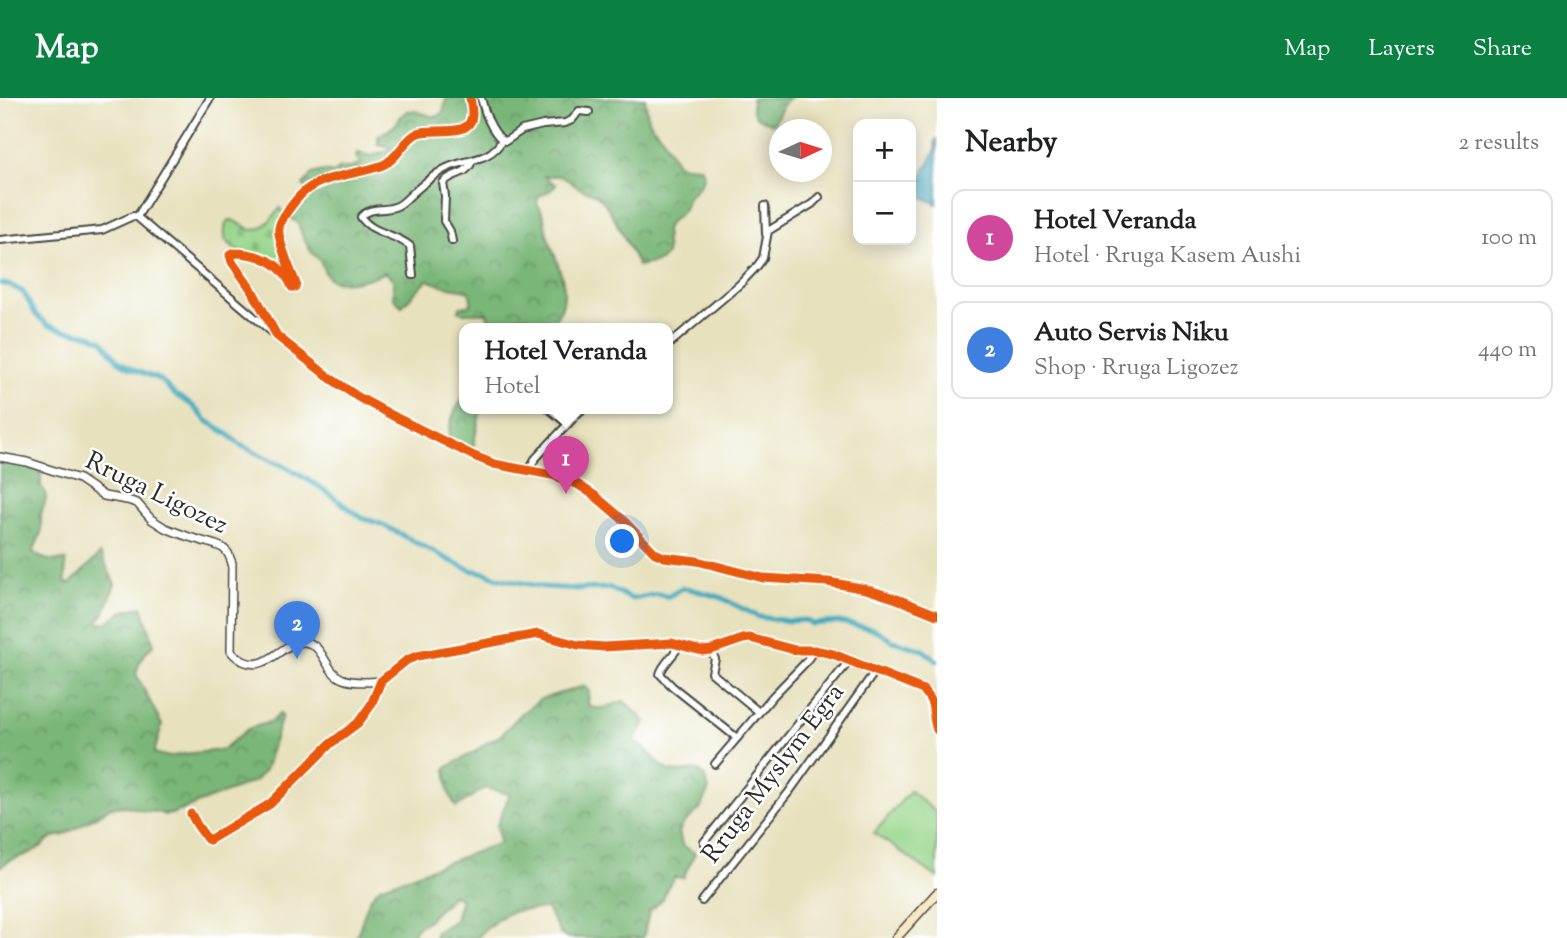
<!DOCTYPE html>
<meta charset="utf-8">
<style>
body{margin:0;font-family:"Sorts Mill Goudy",serif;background:#f6f6f6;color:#202124}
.controls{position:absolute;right:21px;top:21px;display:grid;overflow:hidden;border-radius:14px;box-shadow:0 4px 18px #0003}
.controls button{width:63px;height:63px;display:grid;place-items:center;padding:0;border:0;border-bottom:2px solid #e0e0e0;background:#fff;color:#202124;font:35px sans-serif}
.compass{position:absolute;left:769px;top:21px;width:63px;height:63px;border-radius:50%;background:#fff;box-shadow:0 4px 18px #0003;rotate:86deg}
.you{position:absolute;left:623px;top:444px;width:24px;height:24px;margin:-18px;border:5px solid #fff;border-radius:50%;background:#1a73e8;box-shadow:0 0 0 10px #1a73e833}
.badge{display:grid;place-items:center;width:46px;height:46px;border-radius:50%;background:#0b8043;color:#fff;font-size:23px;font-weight:700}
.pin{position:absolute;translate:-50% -58px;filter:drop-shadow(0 2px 4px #0008)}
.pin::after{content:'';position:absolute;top:37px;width:24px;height:21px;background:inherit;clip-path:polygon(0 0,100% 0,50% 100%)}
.popup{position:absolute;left:459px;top:225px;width:214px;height:91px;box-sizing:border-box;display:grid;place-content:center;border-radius:14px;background:#fff;filter:drop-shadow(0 2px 5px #0005);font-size:23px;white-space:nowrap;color:#757577}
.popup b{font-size:26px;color:#202124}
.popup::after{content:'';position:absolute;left:50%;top:100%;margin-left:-14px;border:14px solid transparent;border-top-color:#fff}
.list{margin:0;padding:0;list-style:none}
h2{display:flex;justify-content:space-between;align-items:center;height:91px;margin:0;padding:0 28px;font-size:30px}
h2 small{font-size:23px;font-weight:400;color:#757577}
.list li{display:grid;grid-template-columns:46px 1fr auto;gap:21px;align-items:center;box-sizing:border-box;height:98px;margin:0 14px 14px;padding:0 14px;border:2px solid #e0e0e0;border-radius:14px}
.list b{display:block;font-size:26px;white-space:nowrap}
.list p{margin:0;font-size:23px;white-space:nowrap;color:#757577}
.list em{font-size:23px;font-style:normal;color:#757577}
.map{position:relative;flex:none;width:937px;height:840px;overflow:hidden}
header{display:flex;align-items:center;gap:42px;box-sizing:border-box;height:98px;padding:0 35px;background:#0b8043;color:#fff}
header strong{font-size:33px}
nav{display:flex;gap:38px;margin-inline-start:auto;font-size:24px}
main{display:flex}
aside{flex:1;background:#fff}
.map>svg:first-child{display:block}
.forest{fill:url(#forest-crowns);stroke:#527051;stroke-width:2}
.cemetery{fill:url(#cemetery-stones);stroke:#61805b;stroke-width:2}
.park{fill:#97d58b;stroke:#61805b;stroke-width:2}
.water{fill:url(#water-ripples);stroke:#346a74;stroke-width:2}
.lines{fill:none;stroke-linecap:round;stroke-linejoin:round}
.canal{stroke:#3ea9be;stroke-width:5}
.minor-casing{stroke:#474641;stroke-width:10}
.tertiary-casing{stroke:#474641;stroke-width:10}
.secondary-casing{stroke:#474641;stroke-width:11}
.minor{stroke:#fff;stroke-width:6}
.tertiary{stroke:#fff;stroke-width:7}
.secondary{stroke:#f8e8c3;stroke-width:8}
.cycleway-casing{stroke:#fff;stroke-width:13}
.cycleway{stroke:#e8590c;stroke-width:9}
.labels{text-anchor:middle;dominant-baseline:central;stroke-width:5;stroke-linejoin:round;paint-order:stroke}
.street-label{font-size:26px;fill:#2b2b2b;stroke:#fff}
</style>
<header>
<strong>Map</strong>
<nav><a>Map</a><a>Layers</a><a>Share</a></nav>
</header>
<main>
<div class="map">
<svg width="937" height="840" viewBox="0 0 937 840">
<defs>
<pattern id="forest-crowns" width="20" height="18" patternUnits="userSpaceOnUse" patternTransform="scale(1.75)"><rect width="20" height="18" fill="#79b677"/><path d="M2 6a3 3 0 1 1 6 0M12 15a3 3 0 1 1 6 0" fill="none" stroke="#639462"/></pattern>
<pattern id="cemetery-stones" width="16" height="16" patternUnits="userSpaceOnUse" patternTransform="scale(1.75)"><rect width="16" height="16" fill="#97d58b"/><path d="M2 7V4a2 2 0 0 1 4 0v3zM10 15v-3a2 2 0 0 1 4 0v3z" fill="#82b778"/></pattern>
<pattern id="water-ripples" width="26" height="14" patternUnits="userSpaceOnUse" patternTransform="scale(1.75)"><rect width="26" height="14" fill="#3ea9be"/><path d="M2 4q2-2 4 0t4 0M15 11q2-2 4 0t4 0" fill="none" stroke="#348a9b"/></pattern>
</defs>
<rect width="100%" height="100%" fill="#fff"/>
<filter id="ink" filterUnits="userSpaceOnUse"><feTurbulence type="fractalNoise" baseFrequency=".0143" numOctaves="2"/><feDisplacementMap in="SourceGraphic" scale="14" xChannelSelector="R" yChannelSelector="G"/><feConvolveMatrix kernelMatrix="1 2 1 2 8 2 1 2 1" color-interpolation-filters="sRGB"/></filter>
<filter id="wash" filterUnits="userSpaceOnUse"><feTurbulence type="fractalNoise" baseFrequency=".00686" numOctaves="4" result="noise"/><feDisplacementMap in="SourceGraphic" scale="28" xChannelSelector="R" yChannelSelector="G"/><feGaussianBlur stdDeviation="1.57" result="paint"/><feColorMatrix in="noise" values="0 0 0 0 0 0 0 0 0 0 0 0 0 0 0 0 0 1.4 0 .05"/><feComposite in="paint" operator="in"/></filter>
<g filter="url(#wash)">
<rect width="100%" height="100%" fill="#e7e1bd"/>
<g class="forest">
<path d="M446,0H645L648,20L653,29L663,40L677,66L685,68L700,69L704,75C701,90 698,88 689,98C686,102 686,109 682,114C677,120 670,122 667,129C663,138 668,148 666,157L660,163L638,168C630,152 612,110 599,99C594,94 586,94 579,90C561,78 568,77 544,78L556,87L551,92L538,99L537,106C545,115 544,125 547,136C556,165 577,197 553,224L539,226L527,218L514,220L509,230H490L487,215H462L459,213L460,209L471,207C472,188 464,192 449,189C442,188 434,184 427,182L402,208L393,200V181L384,174C372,181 337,191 327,178C323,173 323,167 320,163C318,160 315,158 312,155C306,146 301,135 298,125L289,119L299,102L309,92L303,87L312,76L324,73L334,75L340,70H351L360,65L356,59L357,55L368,57L371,59L379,55L386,54L391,49L378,46V38C384,35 392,31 397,25C401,20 401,15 408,13C423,9 443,35 446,0Z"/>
<path d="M752,0H790C780,6 780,18 773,26C756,19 751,21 752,0Z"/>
<path d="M464,297V310H481L472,355L449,344C448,335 451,321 455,313C458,307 462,304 464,297Z"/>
<path d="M0,363L37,371L41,378V388L45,394L46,401L41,416V435L33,454C43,463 53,463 66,462L65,482L66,485L70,486L100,456L102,459L115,486L105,513L99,522V525H106L122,514L142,508L154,547C145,553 138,565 136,576L162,627L154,655L169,659L183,656L222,652L248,631L273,623L279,615L282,618L265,672L255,683L172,716L164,717L158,714L144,713L127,708L111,709L64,737L53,739L47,743L42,748L30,755L11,762L0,769Z"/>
<path d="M584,588L589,593L588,607C599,615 612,606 624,603L646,624L633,643C649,649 655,666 670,673C679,676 690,671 699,673L704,678L709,691L700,711L683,726L679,734L682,747L695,755L683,780L675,779L667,790L663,801L649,814L643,840H568L561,837L547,811C510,812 503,812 477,840H435V835L455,822L461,800L453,797L427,823L416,830L411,840H356L370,800L380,789L500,745L497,727L510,696L485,690L456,709L449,695L446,670L474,654L486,645L500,638L522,615L541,601Z"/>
</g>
<path class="cemetery" d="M280,110L285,118L280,124L286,164L280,167L269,160L235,152L225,141C222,104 244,132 253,132C264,132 274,118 280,110Z"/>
<path class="park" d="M910,693L937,715V779L874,735Z"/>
<path class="water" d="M937,40V106L922,99L918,93L920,81L935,53V44Z"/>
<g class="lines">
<path class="canal" d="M0,185L12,188L23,194L36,217L48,227L63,232L91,237L103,243L118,263L132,271L161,282L174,296L192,307L207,323L228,336L240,347L288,370L320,389L362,420L381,426L451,463L471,472L486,475L498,480L544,489L577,491L610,490L632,501L658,496L668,499L681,490L690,491L720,499L759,519L789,523L805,522L812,526L839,524L868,530L876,532L893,543L923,552L937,563"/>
</g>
</g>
<g filter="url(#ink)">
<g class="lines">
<g class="minor-casing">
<g id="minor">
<path d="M470,0C471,5 472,11 472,16C472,41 434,29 418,35C403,42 399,60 383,67C364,74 344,76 326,82C310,87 302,94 292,107C287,114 280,121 279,130C277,142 291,173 296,186L295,189H292C282,164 258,155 232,155L230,157L232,164L253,194L277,238L330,280L358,299L397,320L474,358L494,366L552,377L577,386L594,397L621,420L655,455L664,459L697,463L763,480L828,484L866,491L897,501L937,517"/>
<path d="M502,42L506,43L522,32L543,27L565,25L572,22L579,13L589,14"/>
<path d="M765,108L766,136"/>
<path d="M137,119L210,0"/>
<path d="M0,142L102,132L133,118L137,119L273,235"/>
<path d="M452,143L450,133L444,123L445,98L443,85C452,74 467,78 472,63"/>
<path d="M413,177L410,148C396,136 371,135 361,119C370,108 384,114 397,108C404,105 408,99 414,94C425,85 436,74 449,69C468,61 491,63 502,42C490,31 485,15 481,0"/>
<path d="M668,247L740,186L758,167L763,160L768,133L812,106L819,99"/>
<path d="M548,310L568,326"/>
<path d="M528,373L535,361L580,313L586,310"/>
<path d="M680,546C675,557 663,565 660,576L673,589L737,640"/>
<path d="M711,552L715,561L712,575L759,614"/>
<path d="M715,666L773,598L805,565L814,552"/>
<path d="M191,716L197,727L207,741L209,742L270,706L330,646L358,625L371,607L381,583"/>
<path d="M704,744L802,621L850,562"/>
<path d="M702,803L789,694L876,572"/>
</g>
</g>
<g class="tertiary-casing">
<path id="tertiary" d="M0,359L27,364L79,381L104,398L127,402L137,405L151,421L165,430L189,439L216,447L223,450L228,455L232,465L231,553C234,558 238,560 243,563C269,575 281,543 304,544C324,545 325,575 343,581C353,585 370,584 381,583L411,560L538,536L578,547L604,549L672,545L702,553L711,552L743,541L756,540L795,552H814L833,556L917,589C937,601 930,613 937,632"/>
</g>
<g class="secondary-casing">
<path id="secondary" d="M896,840L937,795"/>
</g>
<use href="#minor" class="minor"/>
<use href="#tertiary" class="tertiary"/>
<use href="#secondary" class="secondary"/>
<g class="cycleway-casing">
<g id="cycleway">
<path d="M470,0C471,5 472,11 472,16C472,41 434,29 418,35C403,42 399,60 383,67C364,74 344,76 326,82C310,87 302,94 292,107C287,114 280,121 279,130C277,142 291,173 296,186L295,189H292C282,164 258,155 232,155L230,157L232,164L253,194L277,238L330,280L358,299L397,320L474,358L494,366L552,377L577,386L594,397L621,420L655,455L664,459L697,463L763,480L828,484L866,491L897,501L937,517"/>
<path d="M191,716L197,727L207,741L209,742L270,706L330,646L358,625L371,607L381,583L407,562L417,558L538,536L578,547L604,549L672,545L702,553L711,552L743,541L750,540L795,552H814L833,556L923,592C937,605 931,616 937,632"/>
</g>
</g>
<use href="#cycleway" class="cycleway"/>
</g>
</g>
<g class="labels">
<g class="street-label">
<text transform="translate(156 396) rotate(26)">Rruga Ligozez</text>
<text transform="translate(774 676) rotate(-53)">Rruga Myslym Egra</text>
</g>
</g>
</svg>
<div class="controls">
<button>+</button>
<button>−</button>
</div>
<svg class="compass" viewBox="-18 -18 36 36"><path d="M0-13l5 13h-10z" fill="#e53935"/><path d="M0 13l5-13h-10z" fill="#757577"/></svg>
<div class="you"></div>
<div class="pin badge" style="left:566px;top:396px;background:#d1479c">1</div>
<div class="popup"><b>Hotel Veranda</b>Hotel</div>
<div class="pin badge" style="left:297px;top:561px;background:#3f7fe0">2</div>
</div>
<aside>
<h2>Nearby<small>2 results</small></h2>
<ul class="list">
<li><span class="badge" style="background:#d1479c">1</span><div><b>Hotel Veranda</b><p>Hotel · Rruga Kasem Aushi</p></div><em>100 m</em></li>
<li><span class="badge" style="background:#3f7fe0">2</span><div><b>Auto Servis Niku</b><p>Shop · Rruga Ligozez</p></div><em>440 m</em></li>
</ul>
</aside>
</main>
